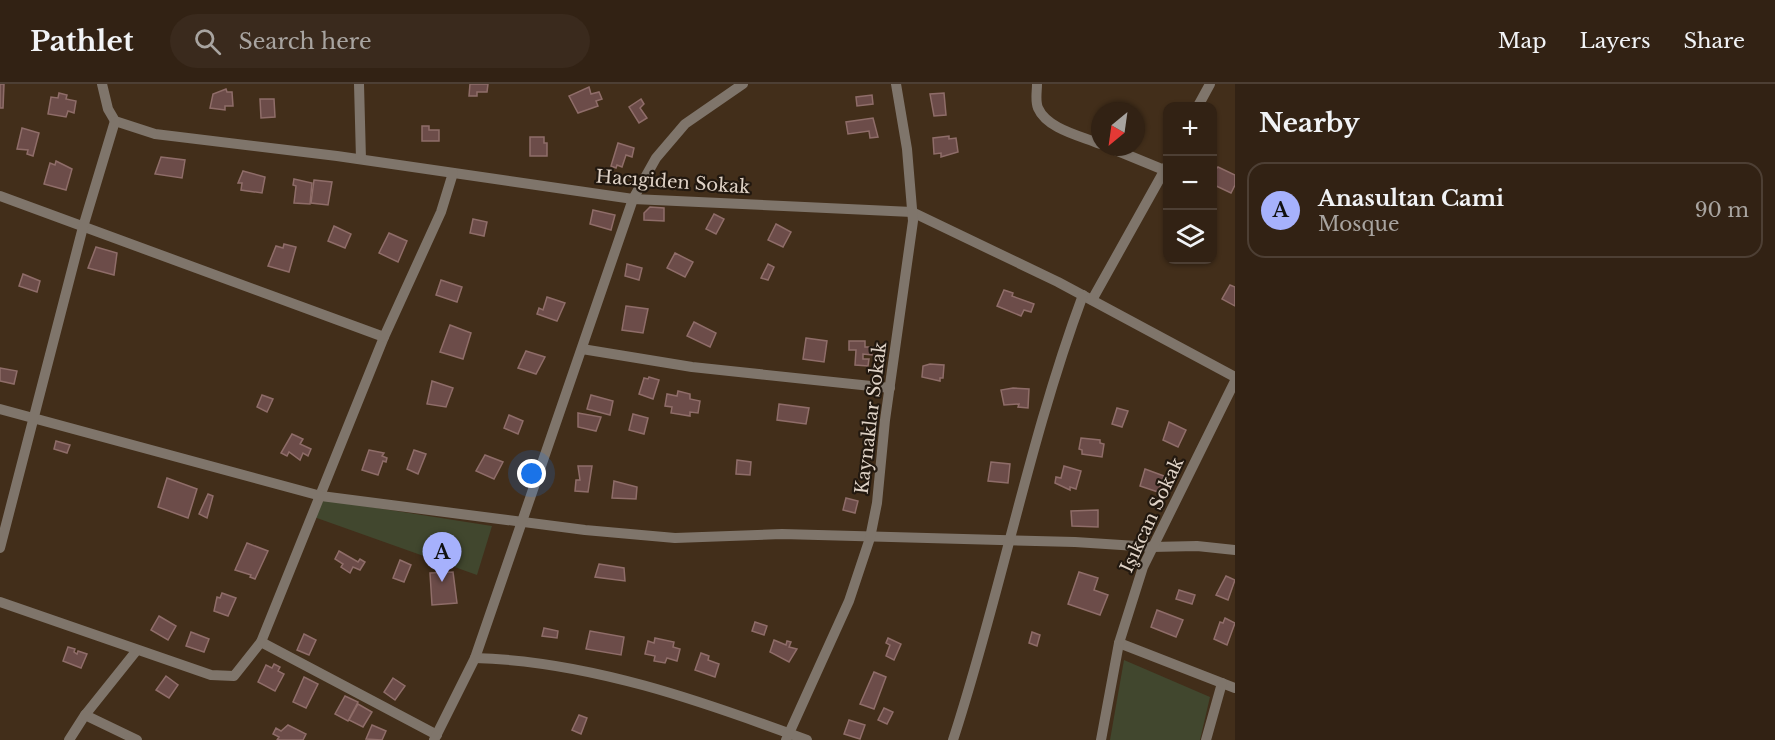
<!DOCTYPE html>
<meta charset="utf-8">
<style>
body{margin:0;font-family:"Libre Baskerville",serif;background:#3a2a1d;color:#f1f3f6}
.controls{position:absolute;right:18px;top:18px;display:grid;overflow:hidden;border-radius:12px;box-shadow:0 2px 4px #0004}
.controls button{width:54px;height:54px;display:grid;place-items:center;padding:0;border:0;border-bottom:2px solid #4d3f34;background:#322214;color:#f1f3f6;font:30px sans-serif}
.compass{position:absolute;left:1091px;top:18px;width:54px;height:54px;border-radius:50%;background:#322214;box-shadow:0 2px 4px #0004;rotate:209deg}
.you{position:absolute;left:532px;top:390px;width:21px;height:21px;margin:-15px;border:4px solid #fff;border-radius:50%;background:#1a73e8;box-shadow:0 0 0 9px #1a73e833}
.badge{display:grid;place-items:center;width:39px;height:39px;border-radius:50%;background:#a6b1fc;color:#111;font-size:20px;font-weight:700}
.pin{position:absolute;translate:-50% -50px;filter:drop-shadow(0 2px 3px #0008)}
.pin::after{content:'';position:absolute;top:32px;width:21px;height:18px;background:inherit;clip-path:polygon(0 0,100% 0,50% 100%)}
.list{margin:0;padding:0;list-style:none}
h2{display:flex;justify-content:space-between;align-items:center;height:78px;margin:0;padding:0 24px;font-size:26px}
h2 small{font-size:20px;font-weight:400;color:#a8a4a0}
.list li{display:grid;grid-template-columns:39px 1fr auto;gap:18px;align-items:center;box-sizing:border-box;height:96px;margin:0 12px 12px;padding:0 12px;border:2px solid #4d3f34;border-radius:18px}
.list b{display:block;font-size:22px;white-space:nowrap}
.list p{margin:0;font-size:20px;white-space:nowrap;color:#a8a4a0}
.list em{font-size:20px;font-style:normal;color:#a8a4a0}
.icon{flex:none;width:33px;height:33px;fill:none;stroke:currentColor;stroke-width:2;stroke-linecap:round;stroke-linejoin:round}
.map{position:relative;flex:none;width:1235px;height:656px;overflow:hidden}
header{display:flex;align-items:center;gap:36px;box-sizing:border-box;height:84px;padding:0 30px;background:#322214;border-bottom:2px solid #4d3f34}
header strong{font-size:28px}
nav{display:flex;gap:33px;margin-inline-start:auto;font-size:21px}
.search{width:420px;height:54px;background:#3a2a1d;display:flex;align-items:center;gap:15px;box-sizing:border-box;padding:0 21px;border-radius:33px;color:#a8a4a0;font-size:22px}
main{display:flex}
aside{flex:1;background:#322214}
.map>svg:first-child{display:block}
.green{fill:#41472e}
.building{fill:#6c4c49;stroke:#8f6d69;stroke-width:1.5}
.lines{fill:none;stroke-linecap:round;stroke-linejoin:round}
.minor{stroke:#7f756b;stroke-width:10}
.labels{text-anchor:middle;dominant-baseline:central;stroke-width:4.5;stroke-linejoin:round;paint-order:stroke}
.street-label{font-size:18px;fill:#dfd2c6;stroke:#22180f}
</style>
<header>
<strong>Pathlet</strong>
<div class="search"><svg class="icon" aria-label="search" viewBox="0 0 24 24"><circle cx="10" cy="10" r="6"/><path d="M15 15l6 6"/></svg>Search here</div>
<nav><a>Map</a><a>Layers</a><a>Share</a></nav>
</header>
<main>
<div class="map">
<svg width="1235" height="656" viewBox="0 0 1235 656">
<rect width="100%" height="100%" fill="#422e1a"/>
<g class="green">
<path d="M326,416L492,442L477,491L314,433L320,419Z"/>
<path d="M1124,576L1210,613L1200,656H1110Z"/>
</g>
<g class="building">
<path d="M0,0H4L3,24H0Z"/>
<path d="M470,0H488L487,8H477V12H469Z"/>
<path d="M589,3L591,10L599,8L602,15L596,17L598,22L578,29L569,12Z"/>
<path d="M226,5L227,8H232L233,22H225V26L210,24L213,10Z"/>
<path d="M59,9L67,11L66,15L76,17L74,29L68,27L66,33L48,30L51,13L58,14Z"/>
<path d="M944,9L946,31L934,32L930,10Z"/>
<path d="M872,11L873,20L857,22L856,13Z"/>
<path d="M260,15H274L275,33L261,34Z"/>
<path d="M641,15L644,20L640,24L647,34L639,39L629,23Z"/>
<path d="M873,34L878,53L870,54L869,47L848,50L846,38Z"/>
<path d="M422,42H429V46H439V57H422Z"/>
<path d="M22,44L39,49L33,72L27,70L28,66L17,65Z"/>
<path d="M949,52V55L956,54L958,68L941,73V69L934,70L933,54Z"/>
<path d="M530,53H544V59H547V72H530Z"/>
<path d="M618,59L634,64L632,73L626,71L622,83L617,81L616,84L611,82Z"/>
<path d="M161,73L185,76L182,94L155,90Z"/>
<path d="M56,77L72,85L66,106L44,100L50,79L55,81Z"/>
<path d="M1218,83L1235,91V101L1231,109L1212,100V89Z"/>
<path d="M243,87L265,93L262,109L241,106L242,99H238Z"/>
<path d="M294,95L312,99L310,120L294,119L296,102L293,101Z"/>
<path d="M314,96L332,98L328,121L311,119Z"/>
<path d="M650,123L664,124V137L644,136V129Z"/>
<path d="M593,126L615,131L611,146L590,140Z"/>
<path d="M714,130L724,135L716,150L706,145Z"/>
<path d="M473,135L487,138L484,152L470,149Z"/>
<path d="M776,140L791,148L783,163L768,156Z"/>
<path d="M334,142L351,150L345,164L328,157Z"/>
<path d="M389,149L407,157L398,178L379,169Z"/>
<path d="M284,160L296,163L289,188L268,182L276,162L283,164Z"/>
<path d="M96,163L117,169L114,191L88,184Z"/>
<path d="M675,169L693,178L685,193L667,184Z"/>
<path d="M627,180L642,184L639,196L625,192Z"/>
<path d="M768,180L774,183L768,196L761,194Z"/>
<path d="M23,190L40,197L37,208L19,202Z"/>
<path d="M441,196L462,203L457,218L436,211Z"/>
<path d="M1230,201L1235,203V222L1222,215Z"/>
<path d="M1004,206L1013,209L1012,212L1034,220L1031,228L1024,226L1021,232L997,222Z"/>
<path d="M547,213L565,219L557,237L537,230L539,224L543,226Z"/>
<path d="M626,222L648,225L643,249L622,246Z"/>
<path d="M694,238L716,249L710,263L687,252Z"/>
<path d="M450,241L471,249L463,275L440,268Z"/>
<path d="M806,254L827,257L824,278L803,275Z"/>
<path d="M849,257H865V263H872V271L863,270V275H869L868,282L855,281L856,266H849Z"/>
<path d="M526,267L545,273L536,290L518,284Z"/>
<path d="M930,280L944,281L943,294H940V297L922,293L923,282Z"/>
<path d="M0,284L17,287L14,300L0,297Z"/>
<path d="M649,293L659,296L653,315L639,310L644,294L648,295Z"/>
<path d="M432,297L453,304L446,323L427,320Z"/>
<path d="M1013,304L1029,305L1028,324L1018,323L1019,320L1004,321L1001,306Z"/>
<path d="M678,307L690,310V315L700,317L698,329L690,328V332L671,329L672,323L665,322L667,310L677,312Z"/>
<path d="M262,311L273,315L267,328L257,323Z"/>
<path d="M591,311L613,317L610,331L587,325Z"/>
<path d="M779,320L809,324L806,340L777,336Z"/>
<path d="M1117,324L1128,327L1122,343L1112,340Z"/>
<path d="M578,329L601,333L596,347L578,343Z"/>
<path d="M633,330L648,334L644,350L629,346Z"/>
<path d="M509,331L523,337L518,350L504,344Z"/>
<path d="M1169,338L1186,346L1178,363L1163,356Z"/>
<path d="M292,350L303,355L300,360L311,365L308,372L303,369L300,376L289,368L287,372L281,369Z"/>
<path d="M1081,354L1100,356V359L1104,360L1102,373L1082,370V366L1079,365Z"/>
<path d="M56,357L70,361L67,369L54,365Z"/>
<path d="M369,366L384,369L382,372L387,374L386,378L383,377L378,391L362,386Z"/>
<path d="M414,366L426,370L418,390L407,385Z"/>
<path d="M485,371L503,378L494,395L476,387Z"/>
<path d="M737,376L751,378L750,391L736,390Z"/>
<path d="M991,378L1010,380L1008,399L988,397Z"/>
<path d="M578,382H592L588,408L575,407L576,396H580Z"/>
<path d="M1064,382L1081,387L1076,405L1070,403V406L1055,399L1056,393L1061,394Z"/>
<path d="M1145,385L1164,392L1158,408L1140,402Z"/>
<path d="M167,394L197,405L188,434L158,423Z"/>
<path d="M614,397L637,403L636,415L612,414Z"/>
<path d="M208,410L213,412L207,434L199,430Z"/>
<path d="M846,414L858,417L855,429L843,426Z"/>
<path d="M1098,426V443L1072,442L1071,427Z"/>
<path d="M247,459L268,467L255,495L250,493L251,491L235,486Z"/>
<path d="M339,467L358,478L360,475L365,478L360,486L353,483L350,489L341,483L343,480L335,475Z"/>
<path d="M400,476L411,481L404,498L393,494Z"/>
<path d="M599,480L624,484L625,497L595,493Z"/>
<path d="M453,488L457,519L432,521L430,489Z"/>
<path d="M1079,488L1098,494L1094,506L1108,511L1100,531L1068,520Z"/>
<path d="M1226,492L1235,496L1228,516L1216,511Z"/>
<path d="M1179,506L1195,511L1192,520L1176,515Z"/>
<path d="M222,509L236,514L228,532L214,527L217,513L220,514Z"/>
<path d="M1157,526L1183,536L1176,553L1151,543Z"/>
<path d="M159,532L176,542L168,556L151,546Z"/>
<path d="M1225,534L1235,539L1227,561L1214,555L1220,538L1223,539Z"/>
<path d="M755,538L767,542L764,551L752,547Z"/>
<path d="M544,544L558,547L557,554L542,552Z"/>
<path d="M590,547L624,553L621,571L586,565Z"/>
<path d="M191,548L209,555L204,568L186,562Z"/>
<path d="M1032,548L1040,551L1037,562L1029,559Z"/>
<path d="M304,550L316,556L309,571L297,566Z"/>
<path d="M655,554L674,558L673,563L680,565L677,577L667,574L665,579L654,577L655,572L645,570L648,557L654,559Z"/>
<path d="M888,554L901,560L894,576L886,572L890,561L886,559Z"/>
<path d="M774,556L786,561L787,557L791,558L789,563L797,565L789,578L770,568Z"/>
<path d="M68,563L75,565L74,568L77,570L78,567L87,570L81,584L63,577Z"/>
<path d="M701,569L709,572L708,576L719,580L715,593L695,586Z"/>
<path d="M274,580L280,583L278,587L284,590L275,607L258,598L266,581L272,584Z"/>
<path d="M874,588L886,593L874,625L860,620Z"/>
<path d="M166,592L178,601L169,614L156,606Z"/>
<path d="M304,593L318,600L306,624L293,618Z"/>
<path d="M393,594L405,602L395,616L384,608Z"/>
<path d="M345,612L358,618L348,637L335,630Z"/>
<path d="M358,620L372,628L363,643L349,636Z"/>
<path d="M884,624L893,628L887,640L878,636Z"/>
<path d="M579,631L587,634L581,650L572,646Z"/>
<path d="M849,636L865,641L860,655L844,650Z"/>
<path d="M288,641L306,650L303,656H277L279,653L273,650L276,644L281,647Z"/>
<path d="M372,641L386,647L382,656L366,655Z"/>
</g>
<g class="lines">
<g class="minor">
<path d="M102,0L108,25L115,37L155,50L337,72L633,115L912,128L1058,198L1235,293"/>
<path d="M359,0L361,75"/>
<path d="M1037,0C1037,8 1035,17 1038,24C1047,45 1081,52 1100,60"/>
<path d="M1198,22L1210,0"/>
<path d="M1108,63L1164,86"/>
<path d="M0,112L384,253L261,558"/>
<path d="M1092,216L1168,80"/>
<path d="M384,253L441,128L453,89"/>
<path d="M582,265L692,283L890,304"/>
<path d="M0,325L321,412L585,446L675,454L782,450L1075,458L1152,463L1197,462L1235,466"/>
<path d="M0,464L83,143L115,37"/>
<path d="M0,518L211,591L234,592L261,558L437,651"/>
<path d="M1119,559L1235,604"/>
<path d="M475,574C589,577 702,617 807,656"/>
<path d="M85,631L137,566"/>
<path d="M69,656L85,631L137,656"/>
<path d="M434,656L475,574L633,115L656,74L685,40L743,0"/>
<path d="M786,656L849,517L870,454L877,419L885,336L913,137L907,65L896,0"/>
<path d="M953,656C1001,509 1029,356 1083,211"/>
<path d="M1101,656L1119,559L1143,483L1235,297"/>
<path d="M1206,656L1222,599"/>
</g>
</g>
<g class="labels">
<g class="street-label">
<text transform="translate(673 98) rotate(4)">Hacıgiden Sokak</text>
<text transform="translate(871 334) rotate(-83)">Kaynaklar Sokak</text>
<text transform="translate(1152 431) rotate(-65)">Işıkcan Sokak</text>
</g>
</g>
</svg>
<div class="controls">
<button>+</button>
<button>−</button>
<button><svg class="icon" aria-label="layers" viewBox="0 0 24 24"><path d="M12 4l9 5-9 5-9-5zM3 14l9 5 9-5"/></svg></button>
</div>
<svg class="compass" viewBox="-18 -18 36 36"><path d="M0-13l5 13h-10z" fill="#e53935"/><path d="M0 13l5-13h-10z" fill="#a8a4a0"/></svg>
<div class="you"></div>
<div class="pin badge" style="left:442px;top:498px">A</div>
</div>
<aside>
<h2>Nearby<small></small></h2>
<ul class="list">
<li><span class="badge">A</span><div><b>Anasultan Cami</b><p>Mosque</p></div><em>90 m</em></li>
</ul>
</aside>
</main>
